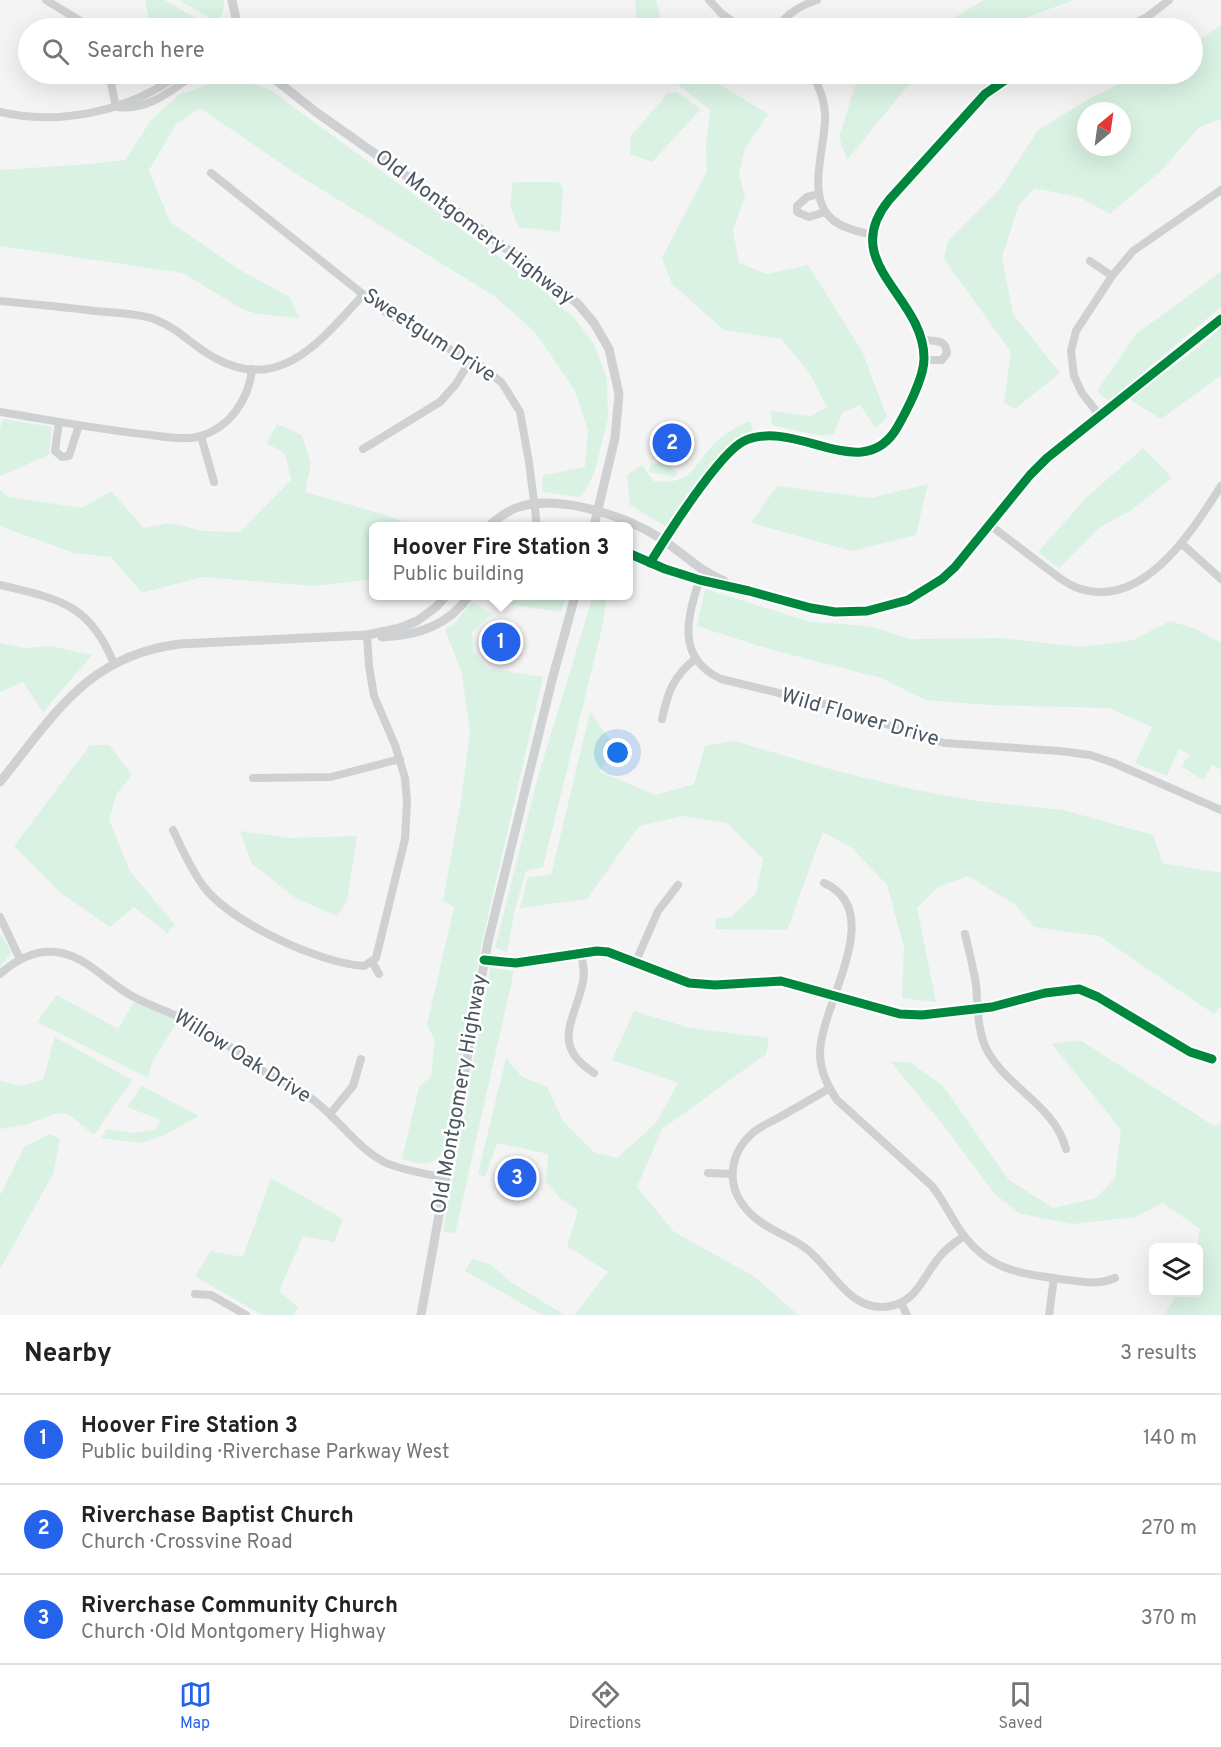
<!DOCTYPE html>
<meta charset="utf-8">
<style>
body{margin:0;font-family:Overpass,sans-serif;background:#f6f6f6;color:#222}
.controls{position:absolute;right:18px;bottom:18px;display:grid;overflow:hidden;border-radius:9px;box-shadow:0 6px 24px #0002}
.controls button{width:54px;height:54px;display:grid;place-items:center;padding:0;border:0;border-bottom:2px solid #e0e0e0;background:#fff;color:#222;font:30px sans-serif}
.compass{position:absolute;left:1077px;top:102px;width:54px;height:54px;border-radius:50%;background:#fff;box-shadow:0 6px 24px #0002;rotate:29deg}
.you{position:absolute;left:618px;top:753px;width:21px;height:21px;margin:-15px;border:4px solid #fff;border-radius:50%;background:#1a73e8;box-shadow:0 0 0 9px #1a73e833}
.badge{display:grid;place-items:center;width:39px;height:39px;border-radius:50%;background:#2563eb;color:#fff;font-size:20px;font-weight:700}
.pin{position:absolute;translate:-50% -50%;border:3px solid #fff;box-shadow:0 2px 6px #0006}
.popup{position:absolute;left:369px;top:522px;width:264px;height:78px;box-sizing:border-box;display:grid;place-content:center;border-radius:9px;background:#fff;filter:drop-shadow(0 2px 4px #0005);font-size:20px;white-space:nowrap;color:#767676}
.popup b{font-size:22px;color:#222}
.popup::after{content:'';position:absolute;left:50%;top:100%;margin-left:-12px;border:12px solid transparent;border-top-color:#fff}
.list{margin:0;padding:0;list-style:none}
h2{display:flex;justify-content:space-between;align-items:center;height:78px;margin:0;padding:0 24px;font-size:26px}
h2 small{font-size:20px;font-weight:400;color:#767676}
.list li{display:grid;grid-template-columns:39px 1fr auto;gap:18px;align-items:center;box-sizing:border-box;height:90px;padding:0 24px;border-top:2px solid #e0e0e0}
.list b{display:block;font-size:22px;white-space:nowrap}
.list p{margin:0;font-size:20px;white-space:nowrap;color:#767676}
.list em{font-size:20px;font-style:normal;color:#767676}
.icon{flex:none;width:33px;height:33px;fill:none;stroke:currentColor;stroke-width:2;stroke-linecap:round;stroke-linejoin:round}
.map{position:relative;flex:none;width:1221px;height:1315px;overflow:hidden}
.search{position:absolute;background:#fff;box-shadow:0 6px 24px #0002;left:18px;right:18px;top:18px;height:66px;display:flex;align-items:center;gap:15px;box-sizing:border-box;padding:0 21px;border-radius:33px;color:#767676;font-size:22px}
.sheet{height:348px;background:#fff}
nav{display:flex;justify-content:space-around;align-items:center;box-sizing:border-box;height:84px;border-top:2px solid #e0e0e0;background:#fff;font-size:16px;color:#767676}
nav a{display:grid;justify-items:center;gap:3px}
nav .on{color:#2563eb}
.map>svg:first-child{display:block}
.green{fill:#d9f2e3;fill-rule:evenodd}
.lines{fill:none;stroke-linecap:round;stroke-linejoin:round}
.minor{stroke:#ced0d2;stroke-width:8}
.tertiary{stroke:#ced0d2;stroke-width:9}
.cycleway-casing{stroke:#fff;stroke-width:13}
.cycleway{stroke:#00873e;stroke-width:9}
.labels{text-anchor:middle;dominant-baseline:central;stroke-width:5;stroke-linejoin:round;paint-order:stroke}
.street-label{font-size:21px;fill:#4a5661;stroke:#fff}
</style>
<div class="map">
<svg width="1221" height="1315" viewBox="0 0 1221 1315">
<rect width="100%" height="100%" fill="#f4f4f4"/>
<g class="green">
<path d="M145,0H164L213,28H151Z"/>
<path d="M179,0H224V8L219,23Z"/>
<path d="M635,0H656L663,28H632L637,21Z"/>
<path d="M984,0H1074L997,28H937Z"/>
<path d="M1221,25V119L1199,127L1162,170L1110,214L1081,198L1035,188L1019,205L1002,257L1013,314L1060,373L1015,409L1004,402L1011,352L944,259L948,241L1000,189L1038,130L1089,99L1139,74H1192L1193,44ZM1086,111H1122V147H1086Z"/>
<path d="M665,74H702L768,114L745,149L739,174L745,196L733,230L739,263L767,274L808,265L862,351L887,417L876,428L860,405L842,413L834,434L823,436L772,425L771,411L811,416L827,407L809,372L781,339L724,330L672,284L662,258L707,171L706,146L710,110Z"/>
<path d="M870,74H922L915,77L847,160L839,137L855,86Z"/>
<path d="M228,78L269,89L533,282L574,318L594,344L607,379L608,418L595,470L586,490L579,497L542,492L543,475L585,467L588,431L575,391L535,332L494,296L295,173L200,108L177,123L149,170L170,222L240,270L290,297L299,318L258,314L242,309L183,273L0,246V170L90,164L125,160L151,120L180,94Z"/>
<path d="M676,92L701,109L652,162L630,154L631,136L668,93Z"/>
<path d="M513,182H558L563,187L560,232L518,227L510,205Z"/>
<path d="M1221,272V307L1109,401L1097,391L1136,334Z"/>
<path d="M1221,327V375L1161,419L1129,399L1199,347Z"/>
<path d="M3,419L52,427L49,455L0,476V429Z"/>
<path d="M750,421L753,431L731,442L665,526L630,505L627,475L642,465L653,481C692,485 691,469 714,444C723,434 738,426 750,421Z"/>
<path d="M277,424L302,435L311,464L305,492L386,515L414,526H374L373,579L315,586L202,577L142,593L111,557L74,553L0,526V490L8,497L82,508L111,491L144,528L170,523L203,531L240,532L291,480L285,454L267,443Z"/>
<path d="M1143,448L1172,478L1130,511L1100,527L1059,568L1038,552L1087,497Z"/>
<path d="M661,461L672,462L671,468L678,474L675,477L649,472L651,463L656,464Z"/>
<path d="M928,484L916,535L852,551L751,523L777,486L871,498Z"/>
<path d="M705,589L811,622L868,626L911,639L999,638L1082,647L1133,640L1170,621L1196,629L1221,643V769L1212,765L1203,780L1181,766L1190,755L1179,749L1167,776L1135,763L1152,727L1109,708L989,705L925,700L881,678L769,649L697,626Z"/>
<path d="M489,596H566L561,612L499,603Z"/>
<path d="M593,596H607L602,628L543,867L526,871L515,909L507,952L495,948L537,780Z"/>
<path d="M472,602L492,614L472,632L473,651L487,668L543,677L482,942L446,1147C432,1169 425,1165 402,1159L419,1087L431,1076L435,1041L427,1025L454,907L443,901L461,801L470,732L462,674L445,629L453,625Z"/>
<path d="M0,643L24,648L50,646L92,655L43,712L23,682L0,692Z"/>
<path d="M590,712L615,747L600,772L656,795L694,784L705,746L734,741L841,772L916,790L978,801L1063,810L1153,835L1163,863L1221,873V1006L1214,1014L1099,936L1034,927L1016,905L968,876L938,887L917,908L936,1002L902,998L904,947L887,885L852,848L823,832L787,930L715,929L716,919L731,917L756,893L763,859L727,823L683,816L639,826L587,899L520,908L528,877L551,875Z"/>
<path d="M90,745H109L132,775L117,793L109,820L130,871L175,925L167,933L134,907L110,927L61,893L14,846Z"/>
<path d="M240,831L288,838L357,836L347,901L337,916L297,899L252,864Z"/>
<path d="M0,934L12,952L0,966Z"/>
<path d="M490,968L514,971L455,1234L443,1231Z"/>
<path d="M57,995L118,1029L134,1002L178,1021L153,1060L148,1078L37,1022Z"/>
<path d="M634,1011L690,1028L769,1038L766,1054L662,1129L637,1187L674,1232L755,1277L798,1315H574L608,1272L567,1246L578,1211L560,1198L546,1182L548,1154L497,1143L485,1177L478,1174L506,1058L522,1077L547,1087L563,1121L594,1152L617,1158L656,1123L678,1083L612,1060Z"/>
<path d="M55,1037L132,1080L94,1135L68,1114L57,1113L25,1125L0,1129V1081L21,1086L43,1080Z"/>
<path d="M1080,1040L1214,1126L1221,1123V1315H1164L1178,1293L1198,1292L1197,1247L1200,1229L1163,1203L1135,1217L1072,1224L1021,1214L995,1194L944,1126L890,1061L911,1063L943,1086L1008,1179L1053,1208L1096,1198L1115,1178L1121,1130L1052,1044Z"/>
<path d="M142,1086L199,1116L162,1136L141,1143L101,1138L107,1129L134,1133L155,1130L161,1120L127,1107Z"/>
<path d="M50,1134L60,1139L53,1174L0,1269V1195L24,1147Z"/>
<path d="M271,1178L343,1219L334,1242L303,1236L279,1291L298,1307L294,1315H262L195,1276L211,1251L243,1257Z"/>
<path d="M472,1259L490,1264L512,1283L565,1315H542L465,1271Z"/>
</g>
<g class="lines">
<g class="minor">
<path d="M46,0L92,28"/>
<path d="M709,0L721,13L741,28"/>
<path d="M777,28C786,14 802,5 817,0"/>
<path d="M1124,28L1147,17L1169,0"/>
<path d="M109,74L116,107"/>
<path d="M812,74C819,86 824,98 825,113C827,144 804,197 833,220C844,229 859,231 872,235"/>
<path d="M118,107C149,111 171,90 195,74"/>
<path d="M0,112C59,126 131,111 179,74"/>
<path d="M211,173L384,311L433,340L483,367L502,383L520,412L529,462L537,526"/>
<path d="M819,194L807,197L797,206V212L809,217L825,212"/>
<path d="M1090,261L1112,276"/>
<path d="M0,301C32,304 64,307 95,311C114,313 136,313 154,319C180,329 192,346 215,358C281,395 323,338 363,295"/>
<path d="M921,338C933,344 945,336 947,353L942,360H924"/>
<path d="M0,412C50,420 101,430 151,435C166,437 183,440 197,437C229,429 249,400 252,369"/>
<path d="M1100,416L1082,393L1074,376L1071,351L1076,331L1112,276L1133,251L1221,190"/>
<path d="M59,422L55,451L62,457L69,456L79,425"/>
<path d="M201,436L214,482"/>
<path d="M363,449L440,402L456,384L471,359"/>
<path d="M990,525C1007,538 1024,551 1041,564C1052,572 1063,582 1075,587C1141,613 1191,533 1221,486"/>
<path d="M1181,543L1221,579"/>
<path d="M650,563C666,537 719,453 744,441C797,417 864,488 898,426C907,410 924,377 924,359C925,296 837,264 889,200L985,94L1014,74"/>
<path d="M701,575C688,615 674,657 721,679L828,705L944,743L1060,751L1090,755L1114,763L1221,810"/>
<path d="M0,585C58,599 90,603 114,664"/>
<path d="M662,719C668,691 673,677 696,658"/>
<path d="M253,778L331,777L400,759"/>
<path d="M173,830C182,849 191,870 204,887C232,923 319,963 364,966L376,958L405,839L407,802L405,778L395,745L374,696L369,666L367,635"/>
<path d="M824,883C888,911 821,1003 820,1053C820,1070 828,1087 837,1100L932,1186C944,1201 951,1218 962,1233C989,1270 1018,1273 1060,1279C1079,1281 1097,1286 1115,1278"/>
<path d="M0,917L20,959"/>
<path d="M965,934C969,950 973,967 976,984C978,1006 977,1033 988,1052C1009,1089 1055,1106 1066,1149"/>
<path d="M581,954C583,963 585,972 583,982C575,1020 550,1045 594,1073"/>
<path d="M484,960L516,963L597,951L608,952L689,983L715,985L781,981L900,1014L922,1015L992,1007L1045,993L1079,989L1098,997L1190,1052L1212,1059"/>
<path d="M636,961L658,911L678,885"/>
<path d="M372,962L379,974"/>
<path d="M0,974C17,959 38,948 62,953C89,959 108,983 132,996C156,1009 182,1016 206,1030C224,1040 240,1056 257,1067C275,1079 295,1086 312,1099C338,1118 356,1147 384,1162C403,1171 425,1173 446,1178"/>
<path d="M830,1088C813,1098 796,1108 778,1118C770,1122 762,1126 755,1131C727,1154 725,1189 751,1214C766,1230 791,1236 808,1250C834,1271 850,1314 891,1306C916,1301 923,1278 937,1260C944,1250 954,1243 964,1236"/>
<path d="M330,1114L353,1086L361,1059"/>
<path d="M708,1173L732,1174"/>
<path d="M195,1294L211,1295L246,1315"/>
<path d="M901,1303L907,1315"/>
<path d="M1049,1315L1054,1278"/>
</g>
<g class="tertiary">
<path d="M232,0L238,28"/>
<path d="M268,74L316,112L459,213L559,288L578,304L594,323L609,349L619,394L615,438L594,526"/>
<path d="M489,526C498,518 508,510 519,507C559,494 626,516 660,538C682,552 699,571 724,581"/>
<path d="M628,553L665,569L700,580L749,591L811,608L835,612L867,611L908,600L942,579L955,567L1030,475L1047,458L1221,319"/>
<path d="M382,637C417,636 448,626 469,596"/>
<path d="M0,782C54,715 88,655 180,644L367,635L400,628L417,621L436,607L446,596"/>
<path d="M421,1315L488,942L552,680L575,596"/>
</g>
<g class="cycleway-casing">
<g id="cycleway">
<path d="M628,553L665,569L700,580L749,591L811,608L835,612L867,611L908,600L942,579L955,567L1030,475L1047,458L1221,319"/>
<path d="M650,563C666,537 719,453 744,441C797,417 864,488 898,426C907,410 924,377 924,359C925,296 837,264 889,200L985,94L1014,74"/>
<path d="M484,960L516,963L597,951L608,952L689,983L715,985L781,981L900,1014L922,1015L992,1007L1045,993L1079,989L1098,997L1190,1052L1212,1059"/>
</g>
</g>
<use href="#cycleway" class="cycleway"/>
</g>
<g class="labels">
<g class="street-label">
<text transform="translate(474 228) rotate(37)">Old Montgomery Highway</text>
<text transform="translate(429 336) rotate(33)">Sweetgum Drive</text>
<text transform="translate(860 718) rotate(16)">Wild Flower Drive</text>
<text transform="translate(242 1057) rotate(32)">Willow Oak Drive</text>
<text transform="translate(460 1094) rotate(-80)">Old Montgomery Highway</text>
</g>
</g>
</svg>
<div class="controls">
<button><svg class="icon" aria-label="layers" viewBox="0 0 24 24"><path d="M12 4l9 5-9 5-9-5zM3 14l9 5 9-5"/></svg></button>
</div>
<svg class="compass" viewBox="-18 -18 36 36"><path d="M0-13l5 13h-10z" fill="#e53935"/><path d="M0 13l5-13h-10z" fill="#767676"/></svg>
<div class="you"></div>
<div class="pin badge" style="left:501px;top:642px">1</div>
<div class="popup"><b>Hoover Fire Station 3</b>Public building</div>
<div class="pin badge" style="left:672px;top:443px">2</div>
<div class="pin badge" style="left:517px;top:1178px">3</div>
<div class="search"><svg class="icon" aria-label="search" viewBox="0 0 24 24"><circle cx="10" cy="10" r="6"/><path d="M15 15l6 6"/></svg>Search here</div>
</div>
<section class="sheet">
<h2>Nearby<small>3 results</small></h2>
<ul class="list">
<li><span class="badge">1</span><div><b>Hoover Fire Station 3</b><p>Public building · Riverchase Parkway West</p></div><em>140 m</em></li>
<li><span class="badge">2</span><div><b>Riverchase Baptist Church</b><p>Church · Crossvine Road</p></div><em>270 m</em></li>
<li><span class="badge">3</span><div><b>Riverchase Community Church</b><p>Church · Old Montgomery Highway</p></div><em>370 m</em></li>
</ul>
</section>
<nav>
<a class="on"><svg class="icon" aria-label="map" viewBox="0 0 24 24"><path d="M3 6l6-2 6 2 6-2v14l-6 2-6-2-6 2zM9 4v14M15 6v14"/></svg>Map</a>
<a><svg class="icon" aria-label="directions" viewBox="0 0 24 24"><path d="M12 3l9 9-9 9-9-9zM9 14v-3h6M13 9l2 2-2 2"/></svg>Directions</a>
<a><svg class="icon" aria-label="saved" viewBox="0 0 24 24"><path d="M7 4h10v16l-5-4-5 4z"/></svg>Saved</a>
</nav>
